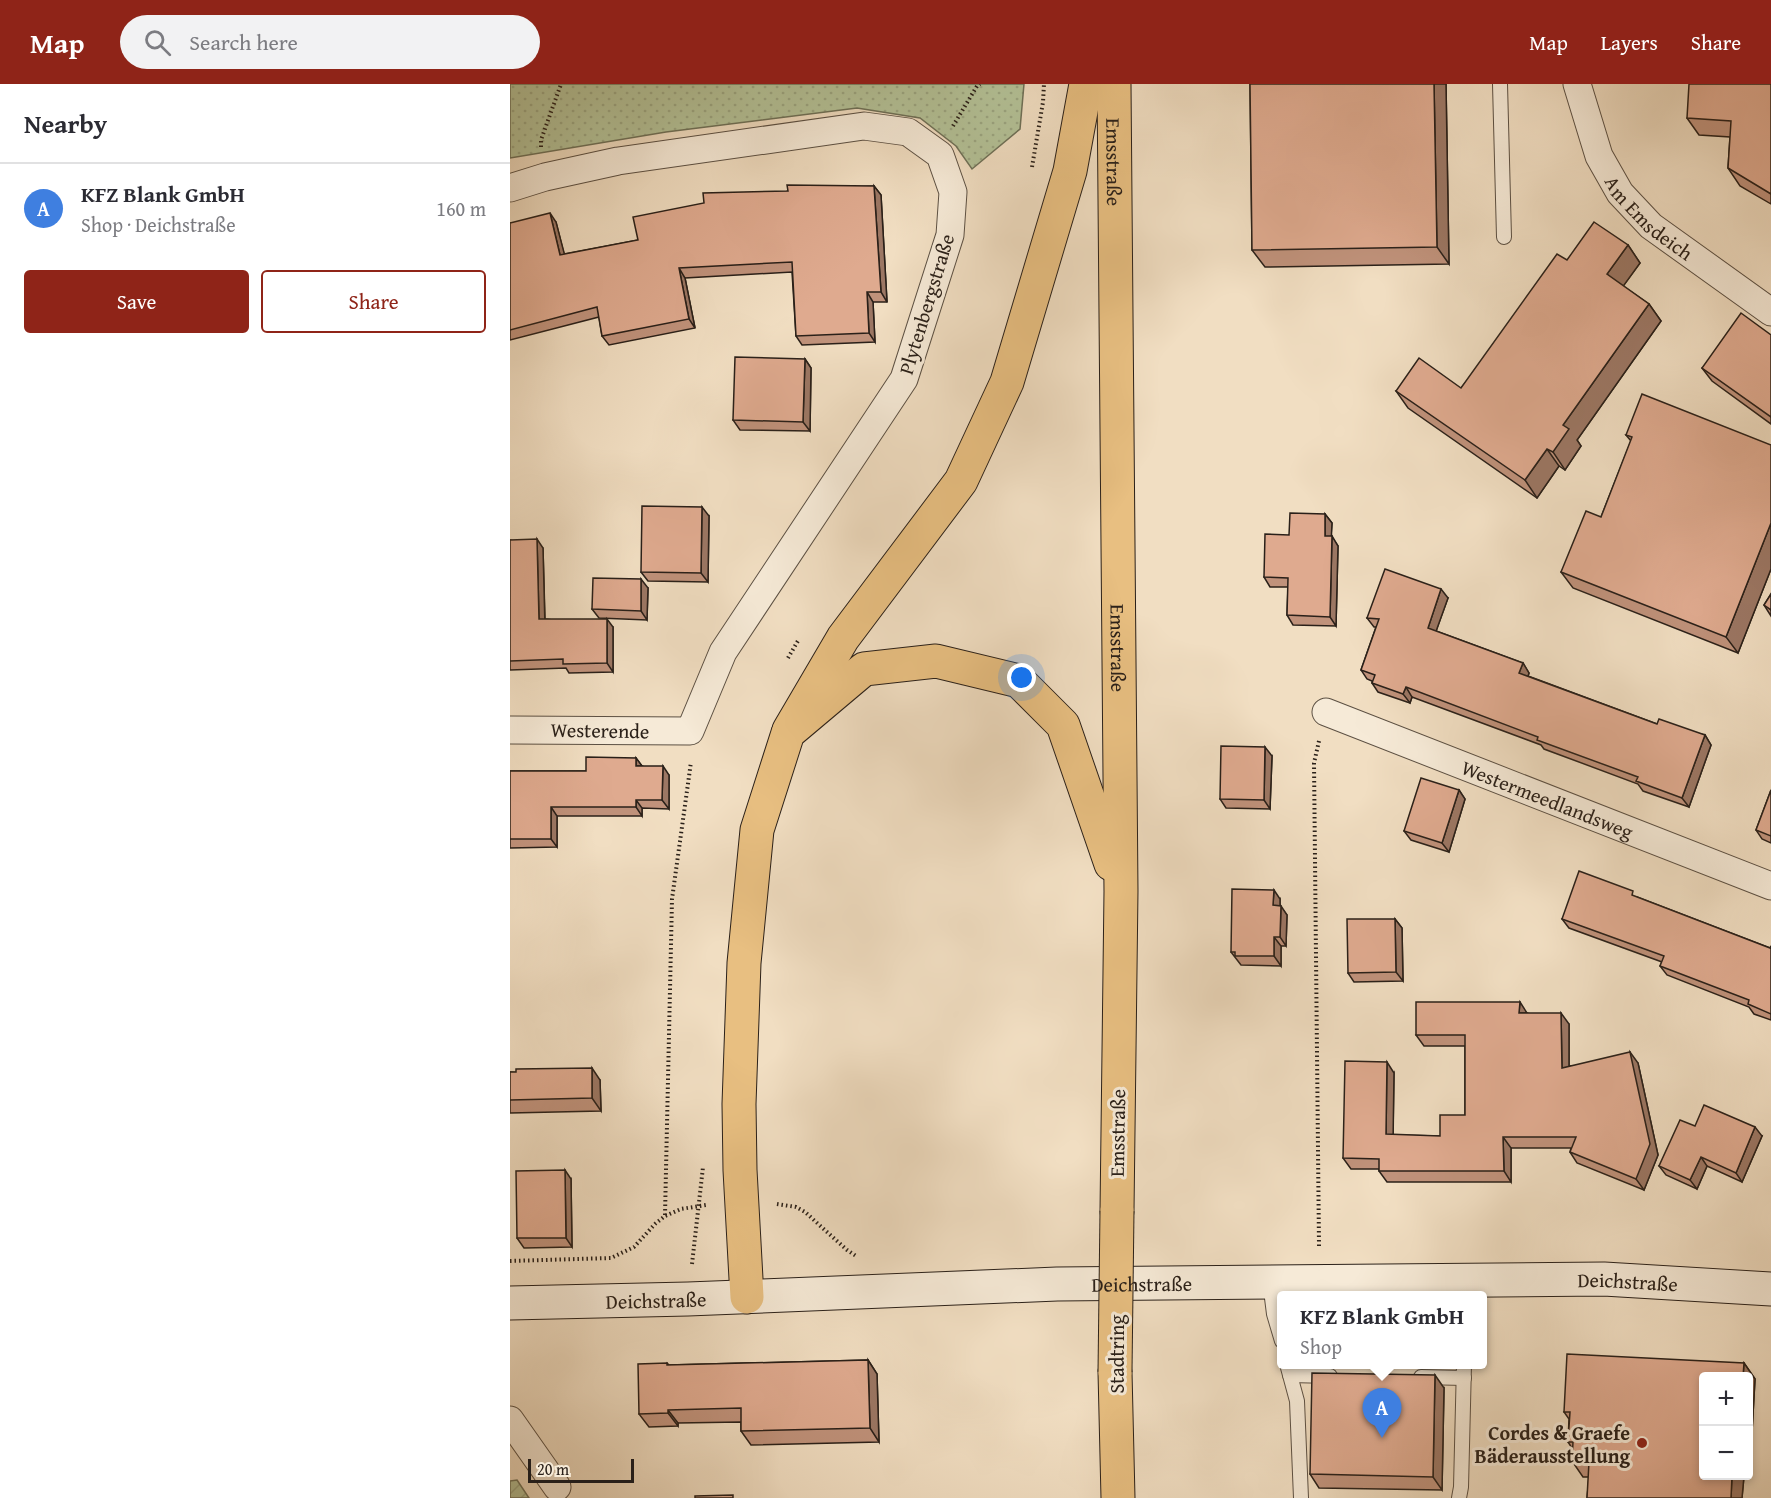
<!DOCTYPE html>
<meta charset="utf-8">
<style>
body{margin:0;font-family:"Gentium Book Plus",serif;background:#f2f2f3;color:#2b2b33}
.controls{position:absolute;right:18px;bottom:18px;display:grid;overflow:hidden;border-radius:6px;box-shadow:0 3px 9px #0003}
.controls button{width:54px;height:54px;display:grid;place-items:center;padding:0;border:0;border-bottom:2px solid #e1e1e2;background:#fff;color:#2b2b33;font:30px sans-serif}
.scale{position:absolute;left:18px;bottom:15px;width:106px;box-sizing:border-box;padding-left:6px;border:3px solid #2a2019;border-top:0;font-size:16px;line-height:21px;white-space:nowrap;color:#2a2019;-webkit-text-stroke:4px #f6ead7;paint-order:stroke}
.you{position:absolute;left:512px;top:594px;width:21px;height:21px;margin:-15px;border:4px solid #fff;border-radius:50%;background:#1a73e8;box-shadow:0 0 0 9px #1a73e833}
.badge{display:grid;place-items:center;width:39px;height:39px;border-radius:50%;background:#8f2418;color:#fff;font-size:20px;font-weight:700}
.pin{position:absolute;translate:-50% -50px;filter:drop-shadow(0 2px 3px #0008)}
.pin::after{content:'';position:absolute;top:32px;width:21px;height:18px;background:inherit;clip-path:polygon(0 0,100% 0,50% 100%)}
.popup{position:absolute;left:767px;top:1207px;width:210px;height:78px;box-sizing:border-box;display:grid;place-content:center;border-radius:6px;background:#fff;filter:drop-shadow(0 2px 4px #0005);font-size:20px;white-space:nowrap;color:#7c7c81}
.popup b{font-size:22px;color:#2b2b33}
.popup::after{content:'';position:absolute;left:50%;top:100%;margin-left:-12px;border:12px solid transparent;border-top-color:#fff}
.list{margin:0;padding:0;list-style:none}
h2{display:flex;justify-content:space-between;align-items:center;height:78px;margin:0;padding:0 24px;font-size:26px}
h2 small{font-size:20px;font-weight:400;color:#7c7c81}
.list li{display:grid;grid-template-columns:39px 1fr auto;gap:18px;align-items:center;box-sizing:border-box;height:90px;padding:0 24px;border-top:2px solid #e1e1e2}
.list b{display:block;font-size:22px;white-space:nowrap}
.list p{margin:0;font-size:20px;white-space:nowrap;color:#7c7c81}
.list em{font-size:20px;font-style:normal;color:#7c7c81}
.actions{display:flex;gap:12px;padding:18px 24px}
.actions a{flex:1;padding:14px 0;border:2px solid #8f2418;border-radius:6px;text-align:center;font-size:21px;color:#8f2418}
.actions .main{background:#8f2418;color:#fff}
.icon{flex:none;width:33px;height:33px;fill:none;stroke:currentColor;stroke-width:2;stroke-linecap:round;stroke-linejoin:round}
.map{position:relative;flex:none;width:1261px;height:1414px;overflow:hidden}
header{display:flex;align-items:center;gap:36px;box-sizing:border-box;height:84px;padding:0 30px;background:#8f2418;color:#fff}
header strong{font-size:28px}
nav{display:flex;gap:33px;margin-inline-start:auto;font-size:21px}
.search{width:420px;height:54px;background:#f2f2f3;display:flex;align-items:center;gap:15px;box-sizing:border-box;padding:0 21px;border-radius:33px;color:#7c7c81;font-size:22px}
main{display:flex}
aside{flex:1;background:#fff}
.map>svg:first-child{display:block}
.park{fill:url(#park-dots);stroke:#6f7158;stroke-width:1.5}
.garden{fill:url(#garden-furrows);stroke:#6f7158;stroke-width:1.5}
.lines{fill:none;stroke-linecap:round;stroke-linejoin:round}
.service-casing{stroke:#5c5043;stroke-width:16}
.minor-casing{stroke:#5c5043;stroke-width:29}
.secondary-casing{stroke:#2a2019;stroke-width:35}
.primary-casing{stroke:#2a2019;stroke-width:35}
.trunk-casing{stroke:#2a2019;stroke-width:35}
.path{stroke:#2a2019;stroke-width:4;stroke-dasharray:1.5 3;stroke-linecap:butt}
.service{stroke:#f6ead7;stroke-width:14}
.minor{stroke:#f6ead7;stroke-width:27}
.secondary{stroke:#f6ead7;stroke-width:33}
.primary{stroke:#e8bf81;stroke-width:33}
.trunk{stroke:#e8bf81;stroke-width:33}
.trunk-bridge-casing{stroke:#2a2019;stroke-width:35;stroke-linecap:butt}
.trunk-bridge{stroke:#e8bf81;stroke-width:33}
.wall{fill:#c0927b;stroke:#2a2019;stroke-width:1.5}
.shaded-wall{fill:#9c7764;stroke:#2a2019;stroke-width:1.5}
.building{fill:#dfaa8f;stroke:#2a2019;stroke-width:1.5}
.poi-dot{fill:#8f2418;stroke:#f6ead7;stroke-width:2}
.labels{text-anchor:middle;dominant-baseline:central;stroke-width:6;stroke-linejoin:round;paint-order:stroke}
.street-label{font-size:20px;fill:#2a2019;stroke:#f6ead7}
.poi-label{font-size:20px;font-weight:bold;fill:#2a2019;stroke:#f6ead7;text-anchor:end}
</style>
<header>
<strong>Map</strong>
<div class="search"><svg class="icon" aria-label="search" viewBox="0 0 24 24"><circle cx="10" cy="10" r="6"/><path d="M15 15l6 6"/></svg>Search here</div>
<nav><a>Map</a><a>Layers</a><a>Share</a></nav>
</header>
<main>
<aside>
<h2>Nearby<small></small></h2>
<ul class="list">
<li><span class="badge" style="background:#3f7fe0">A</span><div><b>KFZ Blank GmbH</b><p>Shop · Deichstraße</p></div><em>160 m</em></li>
</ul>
<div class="actions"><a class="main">Save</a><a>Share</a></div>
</aside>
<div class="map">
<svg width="1261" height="1414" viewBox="0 0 1261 1414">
<defs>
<pattern id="park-dots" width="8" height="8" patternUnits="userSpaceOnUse" patternTransform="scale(1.5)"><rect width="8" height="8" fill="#b4c298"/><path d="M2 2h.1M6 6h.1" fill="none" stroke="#9ba682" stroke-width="1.8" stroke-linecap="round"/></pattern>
<pattern id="garden-furrows" width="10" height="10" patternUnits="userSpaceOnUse" patternTransform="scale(1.5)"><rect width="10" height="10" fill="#b4c298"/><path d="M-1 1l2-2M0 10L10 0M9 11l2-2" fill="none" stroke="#9ba682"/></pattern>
</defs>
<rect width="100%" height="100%" fill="#f1dec2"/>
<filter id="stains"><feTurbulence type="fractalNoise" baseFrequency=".00333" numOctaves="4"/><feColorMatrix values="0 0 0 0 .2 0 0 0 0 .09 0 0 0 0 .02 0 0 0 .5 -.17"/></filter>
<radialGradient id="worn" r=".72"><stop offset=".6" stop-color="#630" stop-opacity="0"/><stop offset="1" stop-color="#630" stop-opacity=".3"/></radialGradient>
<path class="park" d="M0,0H514L510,45L462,85L446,62L410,34L347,24L156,48L0,74Z"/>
<path class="garden" d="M7,1396L19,1414H0V1397Z"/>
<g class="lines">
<g class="service-casing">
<g id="service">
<path d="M990,0L994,153"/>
<path d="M760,1198L764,1230L772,1257"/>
<path d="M777,1280L787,1317L791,1414"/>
<path d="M780,1291L820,1292"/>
<path d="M911,1293L954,1294"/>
<path d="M949,1414L951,1403L954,1280"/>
</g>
</g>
<g class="minor-casing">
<g id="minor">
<path id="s1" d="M1067,0L1089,72L1110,109L1141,142L1261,228"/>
<path d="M0,104L35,93L108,77L354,42L398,48L430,71L443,108L440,151L394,295L213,568L180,647L0,646"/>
<path id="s2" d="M816,628L1261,802"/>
<path d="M0,1336L47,1403"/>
</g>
</g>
<g class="secondary-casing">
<g id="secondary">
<path id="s3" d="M0,1219L178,1215L547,1200L1094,1195L1261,1205"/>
</g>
</g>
<g class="primary-casing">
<path id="primary" d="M279,646L333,554L451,397L497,298L560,87L576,0"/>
</g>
<g class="trunk-casing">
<g id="trunk">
<path id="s4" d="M604,0L611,807L607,1127"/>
<path d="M237,1213L230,1086L229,1020L234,879L247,746L278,649L354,585L426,577L509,597L553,641L601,780"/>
<path d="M605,1288L608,1414"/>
</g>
</g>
<g class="path">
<path d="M443,42L467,2L470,0"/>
<path d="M31,63V56L51,0"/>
<path d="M522,83L533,18L534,0"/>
<path d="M278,574L289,555"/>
<path d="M809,657L804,679L809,1162"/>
<path d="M267,1120L286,1123L295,1128L337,1166L346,1172"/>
<path d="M155,1131L162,815L181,678"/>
<path d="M0,1177L101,1174L124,1163L145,1140L155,1132L171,1125L196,1121"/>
<path d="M182,1180L193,1083"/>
</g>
<use href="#service" class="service"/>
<use href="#minor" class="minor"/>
<use href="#secondary" class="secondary"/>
<use href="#primary" class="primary"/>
<use href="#trunk" class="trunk"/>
<g class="trunk-bridge-casing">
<path id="trunk-bridge" d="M605,1288L607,1127"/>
</g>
<use href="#trunk-bridge" class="trunk-bridge"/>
</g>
<g class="wall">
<path d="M740,0H936L939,180L755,183L742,166Z"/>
<path d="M1261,0V120L1230,102L1218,84L1220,53L1189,51L1177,34Z"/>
<path d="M364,102L371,111L377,218H363L365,258L292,261L286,252L282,188L175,194L185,244L99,261L92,252L89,233L0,256V139L46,138L54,170L128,156L278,107Z"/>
<path d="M1118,161L1130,179L1113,202L1139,220L1151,237L1067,356L1071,362L1055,386L1049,382L1027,414L898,324L886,307L951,304L1057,176Z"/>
<path d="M1261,251V340L1202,297L1192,284Z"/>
<path d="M295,275L301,284L300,347L230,346L223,336Z"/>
<path d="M1116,351L1261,361V485L1228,569L1063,504L1051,488L1091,433L1121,357Z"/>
<path d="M815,430L822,439L821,452L828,462L826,542L783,541L777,531L778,503H760L754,493L779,451Z"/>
<path d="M199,432L198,498L138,497L131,488Z"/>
<path d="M0,456L33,464L35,535L103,543V588L59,589L56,584L0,586Z"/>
<path d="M138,504L137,536L89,534L82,525Z"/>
<path d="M1261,510V532L1254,521Z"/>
<path d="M938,514L926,547L1013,579L1019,589L1018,592L1147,640L1195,651L1201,661L1179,723L1133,707L1128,700L1034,665L1031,661L902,613L900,619L868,608L862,599V597L857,595L851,586L866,543H864L857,534Z"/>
<path d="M762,672L760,725L716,724L710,715Z"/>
<path d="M126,674L132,682L159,691V725L132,724V732H47V763L0,764V687H76Z"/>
<path d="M949,706L955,715L939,768L901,756L894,747Z"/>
<path d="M1261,706V759L1252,755L1246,746Z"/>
<path d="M1127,813L1260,864L1261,862V936L1244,930L1239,923L1157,891L1150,882L1152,878L1059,844L1052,835Z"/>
<path d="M770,815V822L777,831L776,862H771V882L731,881L721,868Z"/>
<path d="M885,835L892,844L893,897L844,898L838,889Z"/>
<path d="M1017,929L1059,940V982L1128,979L1148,1071L1134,1106L1067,1079L1060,1068L1061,1064H1001V1098H877L869,1087V1085H841L833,1074L884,989L883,1051L930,1052L955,1031V962H914L906,951Z"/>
<path d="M0,988L90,996L91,1027L0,1029Z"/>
<path d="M1252,1052L1232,1098L1197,1082L1187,1105L1156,1091L1149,1082Z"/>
<path d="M61,1095L62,1163L14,1164L7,1154Z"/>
<path d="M358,1276L367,1290L369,1358L241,1361L231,1347V1338L168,1339V1342L139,1343L129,1330L157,1279L159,1281Z"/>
<path d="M1234,1279L1245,1295L1242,1348H1239V1293H1194L1234,1392L1232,1414H1077L1079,1393H1073L1062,1377V1364L1058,1358L1059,1335L1054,1328Z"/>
<path d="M934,1304L932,1406L809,1404L800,1390Z"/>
</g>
<g class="shaded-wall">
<path d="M924,0H936L939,180L927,163Z"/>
<path d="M364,102L371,111L377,218L371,208Z"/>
<path d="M40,129L46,138L57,180L50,171Z"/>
<path d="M1118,161L1130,179L1109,208L1097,190Z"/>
<path d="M169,184L175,194L185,244L179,235Z"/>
<path d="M357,208L363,218L365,258L359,249Z"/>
<path d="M1139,220L1151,237L1067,356L1071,362L1055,386L1043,368L1053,341Z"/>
<path d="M295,275L301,284L300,347L293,338Z"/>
<path d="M1037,365L1049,382L1027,414L1015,396Z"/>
<path d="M192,423L199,432L198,498L191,489Z"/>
<path d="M815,430L822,439L821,461L815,452Z"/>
<path d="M1261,439V485L1228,569L1216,553Z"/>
<path d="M822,452L828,462L826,542L820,533Z"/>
<path d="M27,455L33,464L35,544L29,535Z"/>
<path d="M131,495L138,504L137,536L131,527Z"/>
<path d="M931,505L938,514L924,553L918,544Z"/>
<path d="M97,535L103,543V588L97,579Z"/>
<path d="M1013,579L1019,589L1016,598L1009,589Z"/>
<path d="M896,603L902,613L900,619L893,610Z"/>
<path d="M1195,651L1201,661L1179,723L1172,714Z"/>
<path d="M755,663L762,672L760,725L754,716Z"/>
<path d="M126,674L132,682H126Z"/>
<path d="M153,682L159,691V725L152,716Z"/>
<path d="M949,706L955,715L939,768L932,759Z"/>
<path d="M126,716L132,724V732L126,723Z"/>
<path d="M41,723L47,732V763L41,755Z"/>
<path d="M764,806L770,815V831L763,821Z"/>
<path d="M771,822L777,831L776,862L770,853Z"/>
<path d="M885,835L892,844L893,897L886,888Z"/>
<path d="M764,853L771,862V882L764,872Z"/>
<path d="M1010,918L1017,929H1009Z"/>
<path d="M1051,929L1059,940V994L1052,984Z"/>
<path d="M1120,968L1128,979L1148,1071L1134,1106L1126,1095Z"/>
<path d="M877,978L884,989L883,1061L876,1050Z"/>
<path d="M82,984L90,996L91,1027L82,1014Z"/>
<path d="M1245,1043L1252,1052L1232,1098L1226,1089Z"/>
<path d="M993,1053L1001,1064V1098L994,1087Z"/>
<path d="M1191,1073L1197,1082L1187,1105L1180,1096Z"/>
<path d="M55,1086L61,1095L62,1163L56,1154Z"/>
<path d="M358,1276L367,1290L369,1358L360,1344Z"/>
<path d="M1234,1279L1245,1295L1242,1348L1239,1343V1293H1233Z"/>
<path d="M925,1291L934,1304L932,1406L923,1393Z"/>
<path d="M158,1326L168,1339V1342L158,1329Z"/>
<path d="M1222,1392H1234L1232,1414H1221Z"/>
</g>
<g class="building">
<path d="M740,0H924L927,163L742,166Z"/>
<path d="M1179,0H1261V110L1218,84L1221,37L1177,34Z"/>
<path d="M277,101L364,102L371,208H357L359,249L286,252L282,178L169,184L179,235L92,252L87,223L0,246V139L40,129L50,171L128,156L123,133L194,119L193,109L278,107Z"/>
<path d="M1084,138L1118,161L1097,190L1139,220L1053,341L1059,345L1043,368L1037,365L1015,396L886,307L909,274L951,304L1047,170L1057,176Z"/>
<path d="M1231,229L1261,251V333L1192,284Z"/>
<path d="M225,273L295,275L293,338L223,336Z"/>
<path d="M1132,310L1261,361V439L1216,553L1051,488L1076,427L1091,433L1122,353L1116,351Z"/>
<path d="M132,422L192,423L191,489L131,488Z"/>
<path d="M780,429L815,430V452H822L820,533L777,531L778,494L754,493L755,450L779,451Z"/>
<path d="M27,455L29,535H97V579L53,580V575L0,577V456Z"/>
<path d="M875,485L931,505L918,544L1013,579L1009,589L1147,640L1149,635L1195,651L1172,714L1126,697L1128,693L1027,656L1028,653L896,603L893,610L862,599L865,591L851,586L869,535L857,534Z"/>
<path d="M83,494L131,495V527L82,525Z"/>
<path d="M1261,510V526L1254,521Z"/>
<path d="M711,662L755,663L754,716L710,715Z"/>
<path d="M76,673L126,674V682H153L152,716H126V723H41V755H0V687H76Z"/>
<path d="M911,694L949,706L932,759L894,747Z"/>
<path d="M1261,706V752L1246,746Z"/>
<path d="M1069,787L1123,807L1122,811L1260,864L1261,862V930L1238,920L1239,916L1150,882L1154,872L1052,835Z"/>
<path d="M722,805L764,806L763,821L771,822L770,853H764V872H725V868H721Z"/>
<path d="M837,835H885L886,888L838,889Z"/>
<path d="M906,918H1010L1009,929H1051L1052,984L1120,968L1140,1060L1126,1095L1060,1068L1066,1053H993L994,1087H869V1075L833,1074L835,977L877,978L876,1050L930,1052V1031H955V951H906Z"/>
<path d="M82,984V1014L0,1016V988H6V985Z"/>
<path d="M1194,1021L1245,1043L1226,1089L1191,1073L1180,1096L1149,1082L1170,1036L1185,1042Z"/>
<path d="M55,1086L56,1154H7L6,1087Z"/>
<path d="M1057,1270L1234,1279L1233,1293H1194V1392H1222L1221,1414H1077L1079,1378L1062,1377L1063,1358H1058L1060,1328H1054Z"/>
<path d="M358,1276L360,1344L231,1347V1324L158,1326V1329L129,1330L128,1280L157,1279V1281Z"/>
<path d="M802,1289L925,1291L923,1393L800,1390Z"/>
<path d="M223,1411V1414H185V1412Z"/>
</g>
<circle class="poi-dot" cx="1132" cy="1359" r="6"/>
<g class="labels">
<g class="street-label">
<text stroke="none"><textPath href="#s4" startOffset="78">Emsstraße</textPath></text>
<text stroke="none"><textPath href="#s1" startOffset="156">Am Emsdeich</textPath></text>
<text transform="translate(416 220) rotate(-73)">Plytenbergstraße</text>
<text stroke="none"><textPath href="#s4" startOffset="564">Emsstraße</textPath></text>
<text transform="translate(90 646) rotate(1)">Westerende</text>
<text stroke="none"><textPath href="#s2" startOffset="238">Westermeedlandsweg</textPath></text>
<text transform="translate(607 1049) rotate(-89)">Emsstraße</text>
<text stroke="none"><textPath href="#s3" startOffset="1118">Deichstraße</textPath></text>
<text stroke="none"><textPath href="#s3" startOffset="632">Deichstraße</textPath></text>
<text stroke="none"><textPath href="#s3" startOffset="146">Deichstraße</textPath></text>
<text transform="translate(606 1270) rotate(-90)">Stadtring</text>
</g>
<g class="poi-label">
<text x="1120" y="1348">Cordes &amp; Graefe<tspan x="1120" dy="23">Bäderausstellung</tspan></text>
</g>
</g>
<rect width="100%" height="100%" filter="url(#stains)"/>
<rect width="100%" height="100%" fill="url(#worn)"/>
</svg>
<div class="controls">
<button>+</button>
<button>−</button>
</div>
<div class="scale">20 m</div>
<div class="you"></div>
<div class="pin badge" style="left:872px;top:1354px;background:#3f7fe0">A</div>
<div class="popup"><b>KFZ Blank GmbH</b>Shop</div>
</div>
</main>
